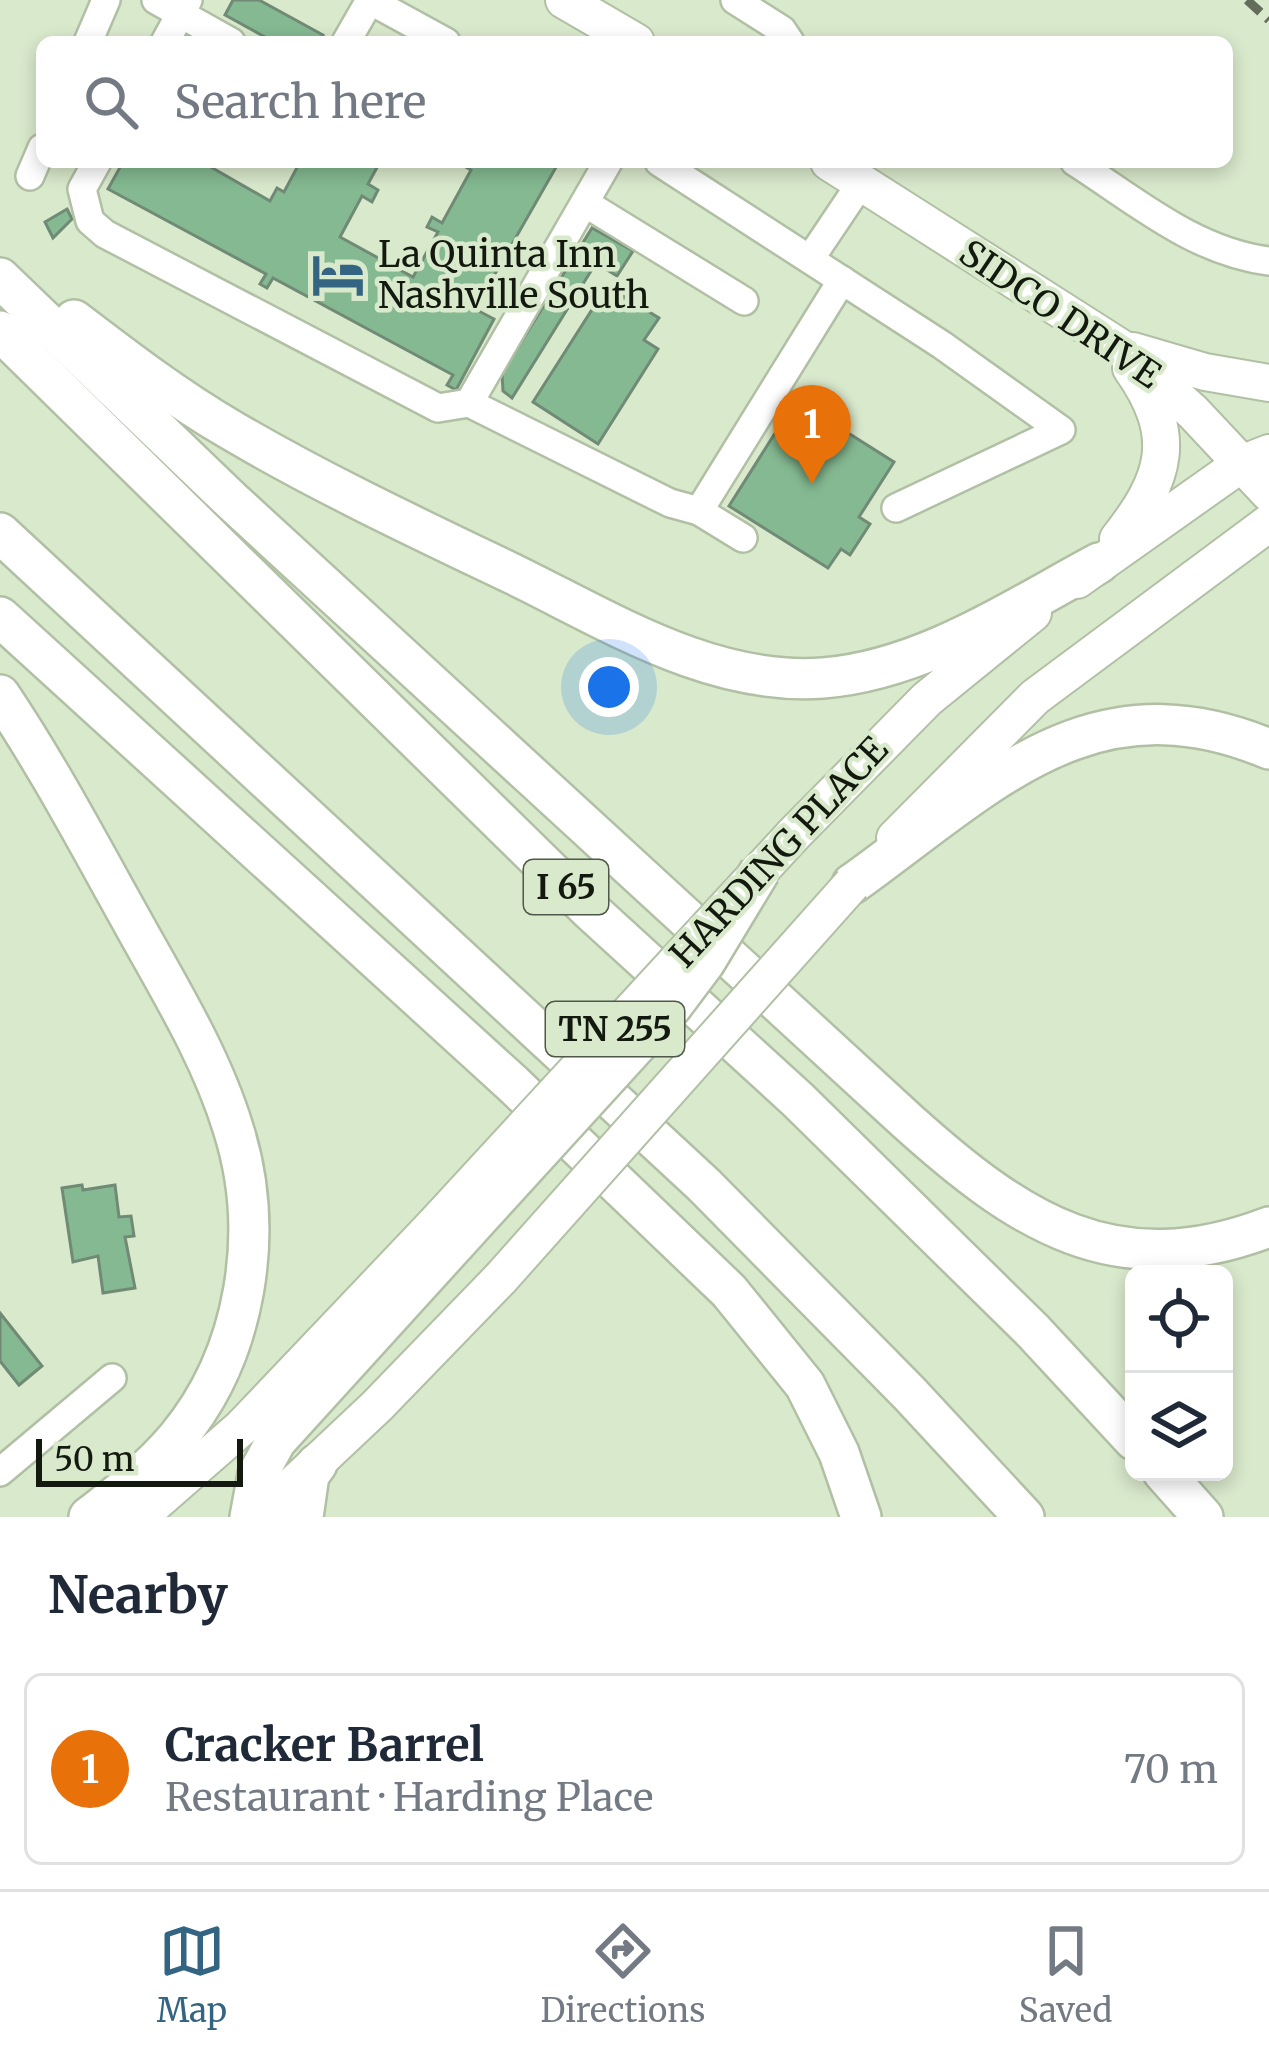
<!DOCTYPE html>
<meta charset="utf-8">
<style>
body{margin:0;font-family:Merriweather,serif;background:#f2f2f3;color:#1f2937}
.controls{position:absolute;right:36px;bottom:36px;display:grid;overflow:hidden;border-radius:18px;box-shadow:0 6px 18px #0003}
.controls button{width:108px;height:108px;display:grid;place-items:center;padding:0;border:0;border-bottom:3px solid #e0e1e3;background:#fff;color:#1f2937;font:60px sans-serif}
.scale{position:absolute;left:36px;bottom:30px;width:207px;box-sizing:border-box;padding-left:12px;border:6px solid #14190f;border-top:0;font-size:33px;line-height:42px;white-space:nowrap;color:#14190f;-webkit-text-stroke:9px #d9e9cc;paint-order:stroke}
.you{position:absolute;left:609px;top:687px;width:42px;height:42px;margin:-30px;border:9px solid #fff;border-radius:50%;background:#1a73e8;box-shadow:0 0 0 18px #1a73e833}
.badge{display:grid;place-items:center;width:78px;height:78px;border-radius:50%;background:#336482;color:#fff;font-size:39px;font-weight:700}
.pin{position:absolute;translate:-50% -99px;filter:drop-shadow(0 3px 6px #0008)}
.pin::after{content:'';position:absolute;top:63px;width:42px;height:36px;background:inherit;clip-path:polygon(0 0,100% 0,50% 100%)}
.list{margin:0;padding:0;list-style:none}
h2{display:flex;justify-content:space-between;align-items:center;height:156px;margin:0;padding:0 48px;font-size:51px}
h2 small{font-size:39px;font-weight:400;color:#747a83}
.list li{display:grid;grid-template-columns:78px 1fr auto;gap:36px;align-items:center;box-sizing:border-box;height:192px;margin:0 24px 24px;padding:0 24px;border:3px solid #e0e1e3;border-radius:18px}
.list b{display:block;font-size:45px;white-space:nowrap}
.list p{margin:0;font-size:39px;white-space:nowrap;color:#747a83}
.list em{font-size:39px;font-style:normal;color:#747a83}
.icon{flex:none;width:66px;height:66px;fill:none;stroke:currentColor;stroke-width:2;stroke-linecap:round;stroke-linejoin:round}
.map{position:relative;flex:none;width:1269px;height:1517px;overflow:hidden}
.search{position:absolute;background:#fff;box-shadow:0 6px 18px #0003;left:36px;right:36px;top:36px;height:132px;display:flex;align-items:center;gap:30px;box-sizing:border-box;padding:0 42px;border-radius:18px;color:#747a83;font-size:45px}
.sheet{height:372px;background:#fff}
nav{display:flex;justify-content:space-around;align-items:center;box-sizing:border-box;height:168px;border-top:3px solid #e0e1e3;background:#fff;font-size:33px;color:#747a83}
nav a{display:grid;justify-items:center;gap:6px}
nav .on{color:#336482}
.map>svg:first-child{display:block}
.building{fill:#84b991;stroke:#708a76;stroke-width:3}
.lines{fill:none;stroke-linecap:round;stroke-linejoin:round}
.minor-casing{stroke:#b1c0a4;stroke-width:32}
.major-casing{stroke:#b1c0a4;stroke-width:40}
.highway-casing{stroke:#b1c0a4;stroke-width:44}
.minor{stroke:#fff;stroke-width:27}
.major{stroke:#fff;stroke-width:36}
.highway{stroke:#fff;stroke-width:39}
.rail{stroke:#646d5b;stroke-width:9;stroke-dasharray:18 9;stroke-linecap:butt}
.major-bridge-casing{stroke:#b1c0a4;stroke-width:40;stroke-linecap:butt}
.highway-bridge-casing{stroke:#b1c0a4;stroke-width:44;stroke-linecap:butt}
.major-bridge{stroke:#fff;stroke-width:36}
.highway-bridge{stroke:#fff;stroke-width:39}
.labels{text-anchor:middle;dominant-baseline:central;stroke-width:9;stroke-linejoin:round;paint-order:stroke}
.shield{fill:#d9e9cc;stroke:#4f5748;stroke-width:3}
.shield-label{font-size:33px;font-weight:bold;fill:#14190f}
.poi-label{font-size:36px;fill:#14190f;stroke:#d9e9cc;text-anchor:start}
.street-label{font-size:36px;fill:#14190f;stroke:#d9e9cc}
</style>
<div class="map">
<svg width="1269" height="1517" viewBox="0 0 1269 1517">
<rect width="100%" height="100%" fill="#d9e9cc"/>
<g class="building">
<path d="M233,0H259L323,35L319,42H274L225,15Z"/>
<path d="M123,162H202L270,201L277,188L284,192L300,162H380L368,184L378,190L372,202L362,196L340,237L413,277L438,232L427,227L432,217L442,223L471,170L457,162H559L475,309L494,319L456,390L447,385L453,375L273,278L267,288L260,284L266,274L108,189Z"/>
<path d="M67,209L72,219L53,238L45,222Z"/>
<path d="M592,228L633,251L617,276L596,263L512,398L503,391L502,373Z"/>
<path d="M607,286L659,318L644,340L658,349L598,444L533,402Z"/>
<path d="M796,400L894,462L859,517L870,524L850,555L841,549L828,568L729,506Z"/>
<path d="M82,1185L83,1190L115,1185L119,1217L131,1216L134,1236L125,1237L135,1288L103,1293L98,1256L73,1262L62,1188Z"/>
<path d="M0,1313L42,1366L19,1385L0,1361Z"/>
</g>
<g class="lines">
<g class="minor-casing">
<g id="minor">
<path d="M156,0L231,42"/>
<path d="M369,0L446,42"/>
<path d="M735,0L782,30L790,42"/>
<path d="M88,42L106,0"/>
<path d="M165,42L188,0"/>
<path d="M346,42L370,0"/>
<path d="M97,162L82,189L90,221L105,234L438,408L469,403"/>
<path d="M608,162L469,403L670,503L699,511L842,280"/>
<path d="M659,162L942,345L1061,430L896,508"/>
<path d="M1075,162C1136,201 1195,252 1269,261"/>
<path d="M30,176L42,148"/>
<path d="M585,203L744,301"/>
<path d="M810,259L861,183"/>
<path d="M699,511L743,538"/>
<path d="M0,1472L112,1378"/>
</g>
</g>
<g class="major-casing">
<g id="major">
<path d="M564,0L636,42"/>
<path d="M829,162L1121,348L1193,412L1269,493"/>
<path d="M1133,351L1205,372L1269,383"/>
<path d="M1118,539C1166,478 1179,436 1131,368"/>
<path d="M1077,580L1241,464L1269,453"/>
<path d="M794,834L927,699L1033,613"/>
<path d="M895,838L1035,697L1269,523"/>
<path d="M139,1517L242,1427L435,1224"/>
<path d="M259,1517L377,1406L501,1278"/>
</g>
</g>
<g class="highway-casing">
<g id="highway">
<path d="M0,278L232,501L906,1120C1019,1222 1115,1286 1269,1227"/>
<path d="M74,320C125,359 176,398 231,430C323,484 419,529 515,575C611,622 712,686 823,678C923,670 1013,609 1099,563"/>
<path d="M0,331L590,910L798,1100L1033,1331L1134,1440"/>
<path d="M0,533L704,1185L909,1393L1024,1517"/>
<path d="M0,617L513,1084L729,1291L805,1385L839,1453L861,1517"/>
<path d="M0,695C49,768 90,846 133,923C169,988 211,1056 233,1128C266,1231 247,1354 177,1438C151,1469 120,1493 89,1517"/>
<path d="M852,884C988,787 1090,674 1269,749"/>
<path d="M1163,1472L1203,1517"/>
<path d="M250,1517L258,1474L276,1441L455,1244"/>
<path d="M303,1517L309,1475L317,1464"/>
</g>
</g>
<use href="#minor" class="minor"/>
<use href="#major" class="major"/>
<use href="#highway" class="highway"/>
<path class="rail" d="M1247,0L1269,20"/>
<g class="major-bridge-casing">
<g id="major-bridge">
<path d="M435,1224L794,834"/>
<path d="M501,1278L852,884"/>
</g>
</g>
<g class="highway-bridge-casing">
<path id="highway-bridge" d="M455,1244L672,1006L705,962L760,871"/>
</g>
<use href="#major-bridge" class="major-bridge"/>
<use href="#highway-bridge" class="highway-bridge"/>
</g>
<defs>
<g id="hotel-bare" transform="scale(4.14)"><path d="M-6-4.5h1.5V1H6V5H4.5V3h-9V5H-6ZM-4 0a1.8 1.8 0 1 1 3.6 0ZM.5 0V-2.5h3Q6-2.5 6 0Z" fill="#336482" stroke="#d9e9cc" stroke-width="2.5" paint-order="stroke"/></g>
</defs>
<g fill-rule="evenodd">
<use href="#hotel-bare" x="338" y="275"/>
</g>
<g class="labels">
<g class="shield">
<rect x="524" y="860" width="84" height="54" rx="9"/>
<rect x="546" y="1002" width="138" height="54" rx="9"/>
</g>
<g class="shield-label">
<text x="566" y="887">I 65</text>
<text x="615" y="1029">TN 255</text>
</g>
<g class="poi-label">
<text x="378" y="254">La Quinta Inn<tspan x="378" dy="41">Nashville South</tspan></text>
</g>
<g class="street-label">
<text transform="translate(1060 314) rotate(34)">SIDCO DRIVE</text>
<text transform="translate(779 852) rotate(-47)">HARDING PLACE</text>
</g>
</g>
</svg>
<div class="controls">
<button><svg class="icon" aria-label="locate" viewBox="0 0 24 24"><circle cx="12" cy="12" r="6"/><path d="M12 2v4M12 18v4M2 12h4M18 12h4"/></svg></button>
<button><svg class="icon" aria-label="layers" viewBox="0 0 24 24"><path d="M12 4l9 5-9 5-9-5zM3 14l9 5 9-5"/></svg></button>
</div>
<div class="scale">50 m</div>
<div class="you"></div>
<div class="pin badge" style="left:812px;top:484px;background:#e8710a">1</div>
<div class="search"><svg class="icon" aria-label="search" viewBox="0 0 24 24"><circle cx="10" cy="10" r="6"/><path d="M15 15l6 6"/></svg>Search here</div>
</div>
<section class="sheet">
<h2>Nearby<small></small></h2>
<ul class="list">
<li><span class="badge" style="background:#e8710a">1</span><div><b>Cracker Barrel</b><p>Restaurant · Harding Place</p></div><em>70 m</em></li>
</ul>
</section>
<nav>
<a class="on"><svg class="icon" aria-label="map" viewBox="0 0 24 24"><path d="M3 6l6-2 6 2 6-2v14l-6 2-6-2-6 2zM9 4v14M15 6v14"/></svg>Map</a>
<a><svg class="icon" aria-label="directions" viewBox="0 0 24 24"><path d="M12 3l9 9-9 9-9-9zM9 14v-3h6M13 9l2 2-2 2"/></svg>Directions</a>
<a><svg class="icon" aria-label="saved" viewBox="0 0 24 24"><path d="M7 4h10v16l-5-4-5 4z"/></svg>Saved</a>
</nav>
